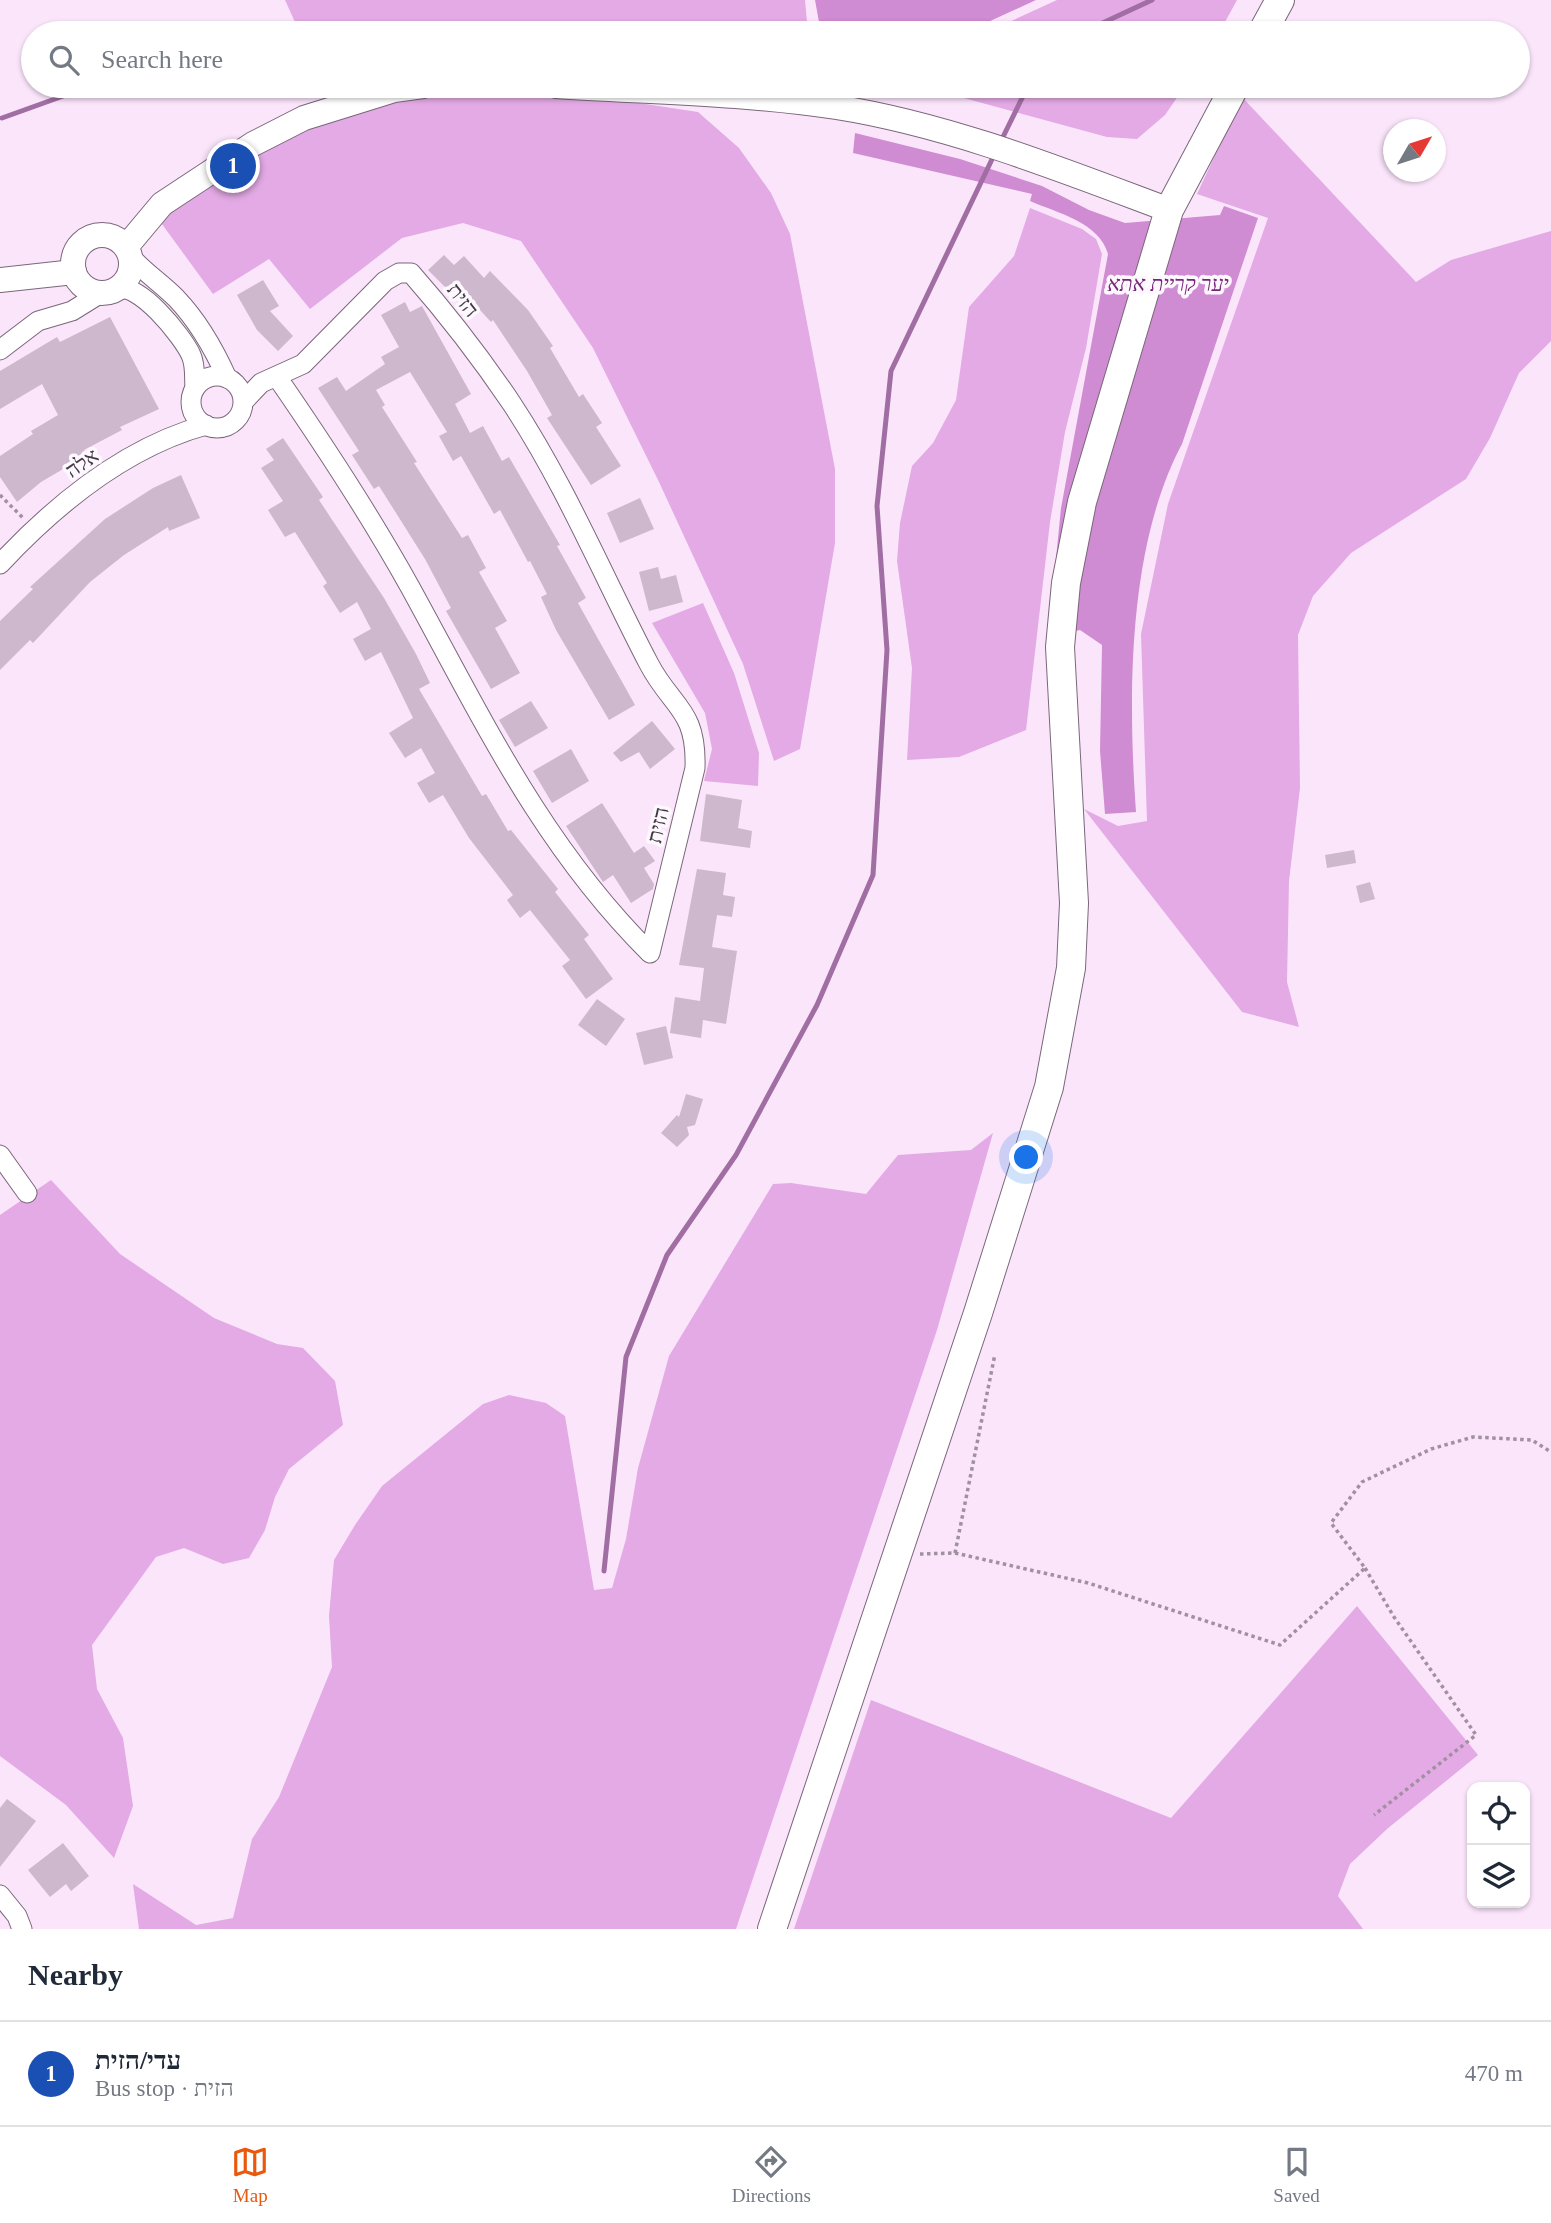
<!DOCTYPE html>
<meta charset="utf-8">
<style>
body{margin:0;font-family:"Times New Roman",Heebo,serif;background:#f2f2f3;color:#1f2937}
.controls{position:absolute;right:21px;bottom:21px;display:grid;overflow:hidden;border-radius:14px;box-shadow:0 2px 5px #0004}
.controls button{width:63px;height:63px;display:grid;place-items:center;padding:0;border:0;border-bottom:2px solid #e0e1e3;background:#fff;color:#1f2937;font:35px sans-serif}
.compass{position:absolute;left:1383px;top:119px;width:63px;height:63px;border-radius:50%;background:#fff;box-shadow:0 2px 5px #0004;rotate:51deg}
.you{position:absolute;left:1027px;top:1158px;width:24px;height:24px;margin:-18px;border:5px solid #fff;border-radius:50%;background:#1a73e8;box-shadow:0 0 0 10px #1a73e833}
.badge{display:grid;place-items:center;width:46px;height:46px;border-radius:50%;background:#ea580c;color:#fff;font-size:23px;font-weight:700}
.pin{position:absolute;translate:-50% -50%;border:4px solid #fff;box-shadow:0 2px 7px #0006}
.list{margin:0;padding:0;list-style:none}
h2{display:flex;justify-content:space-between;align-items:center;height:91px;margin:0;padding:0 28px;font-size:30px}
h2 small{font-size:23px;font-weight:400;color:#747a83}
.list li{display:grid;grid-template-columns:46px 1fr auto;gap:21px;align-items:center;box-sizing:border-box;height:105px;padding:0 28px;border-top:2px solid #e0e1e3}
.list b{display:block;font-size:26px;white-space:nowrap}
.list p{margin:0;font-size:23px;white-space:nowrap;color:#747a83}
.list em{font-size:23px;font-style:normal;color:#747a83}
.icon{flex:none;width:38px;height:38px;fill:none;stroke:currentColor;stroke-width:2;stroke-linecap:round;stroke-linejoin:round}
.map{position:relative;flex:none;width:1551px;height:1929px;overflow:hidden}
.search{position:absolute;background:#fff;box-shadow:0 2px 5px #0004;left:21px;right:21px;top:21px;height:77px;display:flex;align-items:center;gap:18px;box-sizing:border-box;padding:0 24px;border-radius:38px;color:#747a83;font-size:26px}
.sheet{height:196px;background:#fff}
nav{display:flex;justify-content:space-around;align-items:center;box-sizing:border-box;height:98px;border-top:2px solid #e0e1e3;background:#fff;font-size:19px;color:#747a83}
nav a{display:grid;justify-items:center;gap:4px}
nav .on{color:#ea580c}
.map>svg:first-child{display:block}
.green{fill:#e3aae5}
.forest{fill:#d08cd2}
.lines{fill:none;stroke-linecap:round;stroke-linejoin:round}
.stream{stroke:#a06ea2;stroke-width:5}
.building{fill:#ceb8ce}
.minor-casing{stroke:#7a677a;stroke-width:21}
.tertiary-casing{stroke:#7a677a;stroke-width:26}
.secondary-casing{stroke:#7a677a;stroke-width:30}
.path{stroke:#a090a0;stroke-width:3.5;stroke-dasharray:3.5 3.5;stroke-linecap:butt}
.minor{stroke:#fff;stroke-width:19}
.tertiary{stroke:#fff;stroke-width:24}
.secondary{stroke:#fff;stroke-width:28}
.labels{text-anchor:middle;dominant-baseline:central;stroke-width:7;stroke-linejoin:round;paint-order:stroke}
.park-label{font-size:21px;font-style:italic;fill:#76257a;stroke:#fdf8fd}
.street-label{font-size:21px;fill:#413841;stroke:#fdf8fd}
</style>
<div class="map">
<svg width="1551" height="1929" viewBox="0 0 1551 1929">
<rect width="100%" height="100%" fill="#fbe5fb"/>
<g class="green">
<path d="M285,0H805L808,33H300Z"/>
<path d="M1057,0H1237L1219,33H985Z"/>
<path d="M902,86H1185L1165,115L1137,139L1107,137L960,97Z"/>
<path d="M521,93L639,103L698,112L739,148L771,193L790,234L835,469V543L800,749L774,761L743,664L659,482L593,348L521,241L463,223L402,238L310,309L269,259L213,294L159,220L275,140L341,115L433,94Z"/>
<path d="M1242,97L1416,282L1451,260L1551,231V341L1519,373L1490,438L1466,479L1351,553L1313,596L1298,635L1300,788L1289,881L1287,982L1299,1027L1242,1012L1084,809L1118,826L1147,821L1141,634L1168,504L1268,218L1197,194Z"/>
<path d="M1030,208L1082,229L1096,239L1102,254L1086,348L1065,432L1050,522L1026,730L959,757L907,760L912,668L897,561L900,523L912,466L933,443L956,400L969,307L1014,256Z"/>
<path d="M703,603L734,673L759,753L758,786L704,781L712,749L705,713L652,623Z"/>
<path d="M993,1133L937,1330L736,1929H139L133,1884L196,1925L233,1918L252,1839L279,1797L332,1667L329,1616L334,1560L355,1525L382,1486L483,1404L509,1395L546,1403L565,1416L594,1590L612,1588L626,1539L638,1468L669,1356L773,1184L791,1183L866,1194L898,1155L971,1150Z"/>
<path d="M51,1180L120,1254L214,1318L277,1344L303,1348L335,1381L343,1425L289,1469L275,1497L265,1530L249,1558L223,1564L184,1548L156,1557L92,1645L97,1689L123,1738L133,1806L114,1858L66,1805L0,1756V1215Z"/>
<path d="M1357,1606L1478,1755L1387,1829L1350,1864L1338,1896L1363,1929H794L871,1700L1171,1818Z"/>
</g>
<g class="forest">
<path d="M815,0H1036L964,33H821Z"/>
<path d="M855,133L960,159L1042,186L1089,210L1125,223L1220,215L1224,206L1258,218L1182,444C1127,547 1128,698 1136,812L1105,814L1100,751L1102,645L1080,630L1062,634L1050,619L1061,508L1108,254C1099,222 1057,213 1030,201L1032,194L853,153Z"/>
</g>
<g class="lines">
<g class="stream">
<path d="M1081,33L1152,0"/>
<path d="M2,118L91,86"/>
<path d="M1001,141L1028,86"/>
<path d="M604,1571L626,1357L667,1255L736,1155L817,1005L873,875L887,650L877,506L891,371L995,153"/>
</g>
</g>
<g class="building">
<path d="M444,255L454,265L464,256L484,278L490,271L528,310L553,346L550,348L579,397L583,394L602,423L596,427L621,466L591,485L547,418L552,415L527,371L493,320L491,322L457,285L450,292L428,270Z"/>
<path d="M263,280L279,306L270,311L293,336L278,351L257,330L237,295Z"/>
<path d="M405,302L410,312L422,306L471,394L455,404L470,433L483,426L502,461L509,457L560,545L557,546L586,598L578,603L635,705L609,720L556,630L541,597L547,594L530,561L528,562L500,510L494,514L461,456L453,461L439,436L447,432L410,372L376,390L385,405L382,407L417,462L414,463L462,538L468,535L486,568L479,572L507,621L495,628L520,673L491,689L446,611L451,608L425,559L379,486L374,489L352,455L359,451L318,388L337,377L346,391L385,364L381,357L399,347L381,315Z"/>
<path d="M110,317L159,409L120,427L122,430L84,450L87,455L41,482L17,502L0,477V456L33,434L31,431L58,415L42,384L0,409V371L57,337L60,342Z"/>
<path d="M283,438L323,497L319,500L384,598L416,654L430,683L419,689L482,796L486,794L508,831L511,830L558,889L555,892L589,935L584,939L613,979L586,999L562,966L570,960L530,910L520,918L507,900L513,895L469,838L443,795L429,803L417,783L435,773L421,748L405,758L389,733L413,718L381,652L365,661L353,639L371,629L357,602L340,613L323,586L327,583L295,532L285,537L268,510L283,501L261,468L274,460L266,449Z"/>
<path d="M181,475L200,518L169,531L168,527L124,555L90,582L33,643L30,640L0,670V621L33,589L30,587L105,519L153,488Z"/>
<path d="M640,498L654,529L620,543L607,513Z"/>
<path d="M658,567L661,579L676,575L683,602L649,611L639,572Z"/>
<path d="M531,701L548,728L515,747L499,720Z"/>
<path d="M652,721L675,749L650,769L639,752L621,762L613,753Z"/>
<path d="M571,749L589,781L552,803L533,771Z"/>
<path d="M706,794L742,800L738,828L752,831L750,848L700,841Z"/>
<path d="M602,803L634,853L644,846L655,861L644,868L654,884L653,889L631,903L613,875L603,882L566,826Z"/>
<path d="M1354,850L1356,863L1327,868L1325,855Z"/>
<path d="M697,869L726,873L723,895L735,897L732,917L717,915L712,947L737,951L726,1024L703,1020L701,1038L670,1033L675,997L700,1001L704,968L679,965Z"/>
<path d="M1370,882L1375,899L1360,903L1356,886Z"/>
<path d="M597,999L625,1019L606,1046L578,1025Z"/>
<path d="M666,1026L673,1058L644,1065L636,1033Z"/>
<path d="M686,1094L703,1099L695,1125L687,1127L689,1135L677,1147L661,1133L677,1115L679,1117Z"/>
<path d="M7,1799L36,1821L0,1867V1808Z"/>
<path d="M63,1843L89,1876L71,1891L66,1884L50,1897L28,1870Z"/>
</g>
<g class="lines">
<g class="minor-casing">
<g id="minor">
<path d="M130,256C144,272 161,283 176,298C198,321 214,349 227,378"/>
<path d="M116,290C137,279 183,337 191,355C196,366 194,377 195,388"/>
<path d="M0,350L38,321L72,311L101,293"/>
<circle cx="217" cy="402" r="26"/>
<path d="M244,401L261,383L303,364L385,281L399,273H411C447,314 481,358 512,404C566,486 604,578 649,664C672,708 697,709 695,768L650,953C542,846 482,718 410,587C370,515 324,445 277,377"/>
<path d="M0,564C56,504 126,447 206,425"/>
<path d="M0,1155L27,1193"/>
<path d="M0,1895L17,1916L22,1929"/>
</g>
</g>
<g class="tertiary-casing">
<g id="tertiary">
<path d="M556,86C649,92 744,93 836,107C950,125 1062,170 1169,210"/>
<circle cx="102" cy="264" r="29"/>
<path d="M126,247L162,204L253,144L304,118L394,90L423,86"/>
<path d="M0,280L74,272"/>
</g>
</g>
<g class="secondary-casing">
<g id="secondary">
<path d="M1262,33L1280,0"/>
<path d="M772,1929L978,1313L1049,1087L1071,968L1074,903L1060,647L1066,583L1082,502L1169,210L1235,86"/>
</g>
</g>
<g class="path">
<path d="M0,495L23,518"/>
<path d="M955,1553L995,1354"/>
<path d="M920,1554L955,1553L1088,1583L1280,1645L1365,1568L1331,1523L1362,1482L1431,1449L1473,1437L1532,1440L1551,1452"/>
<path d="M1365,1568L1394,1617L1476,1735L1374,1815"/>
</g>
<use href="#minor" class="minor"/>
<use href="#tertiary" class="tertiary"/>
<use href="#secondary" class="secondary"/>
</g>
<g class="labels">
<g class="park-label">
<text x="1168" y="284">יער קריית אתא</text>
</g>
<g class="street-label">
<text transform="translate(463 300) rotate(52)">הזית</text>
<text transform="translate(82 463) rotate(-34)">אלה</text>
<text transform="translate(658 825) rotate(-77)">הזית</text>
</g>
</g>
</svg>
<div class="controls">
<button><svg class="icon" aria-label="locate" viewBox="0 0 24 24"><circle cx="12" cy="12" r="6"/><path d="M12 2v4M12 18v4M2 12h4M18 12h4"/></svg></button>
<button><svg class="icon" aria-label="layers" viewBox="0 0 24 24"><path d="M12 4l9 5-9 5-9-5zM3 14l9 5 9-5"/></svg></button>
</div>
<svg class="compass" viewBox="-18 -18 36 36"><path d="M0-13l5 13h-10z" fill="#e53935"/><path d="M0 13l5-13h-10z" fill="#747a83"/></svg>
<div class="you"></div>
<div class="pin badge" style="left:233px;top:166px;background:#1a4fb4">1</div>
<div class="search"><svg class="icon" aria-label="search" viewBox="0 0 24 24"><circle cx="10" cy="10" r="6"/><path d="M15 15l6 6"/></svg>Search here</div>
</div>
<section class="sheet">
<h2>Nearby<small></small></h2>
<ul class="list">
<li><span class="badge" style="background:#1a4fb4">1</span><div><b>עדי/הזית</b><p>Bus stop · הזית</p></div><em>470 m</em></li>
</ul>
</section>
<nav>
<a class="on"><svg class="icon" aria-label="map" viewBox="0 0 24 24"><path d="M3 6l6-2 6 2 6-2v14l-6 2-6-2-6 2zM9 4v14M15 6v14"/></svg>Map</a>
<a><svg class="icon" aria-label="directions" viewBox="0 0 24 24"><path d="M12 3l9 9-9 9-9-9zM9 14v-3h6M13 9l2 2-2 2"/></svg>Directions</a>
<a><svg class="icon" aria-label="saved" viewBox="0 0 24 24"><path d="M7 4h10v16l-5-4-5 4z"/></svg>Saved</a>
</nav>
